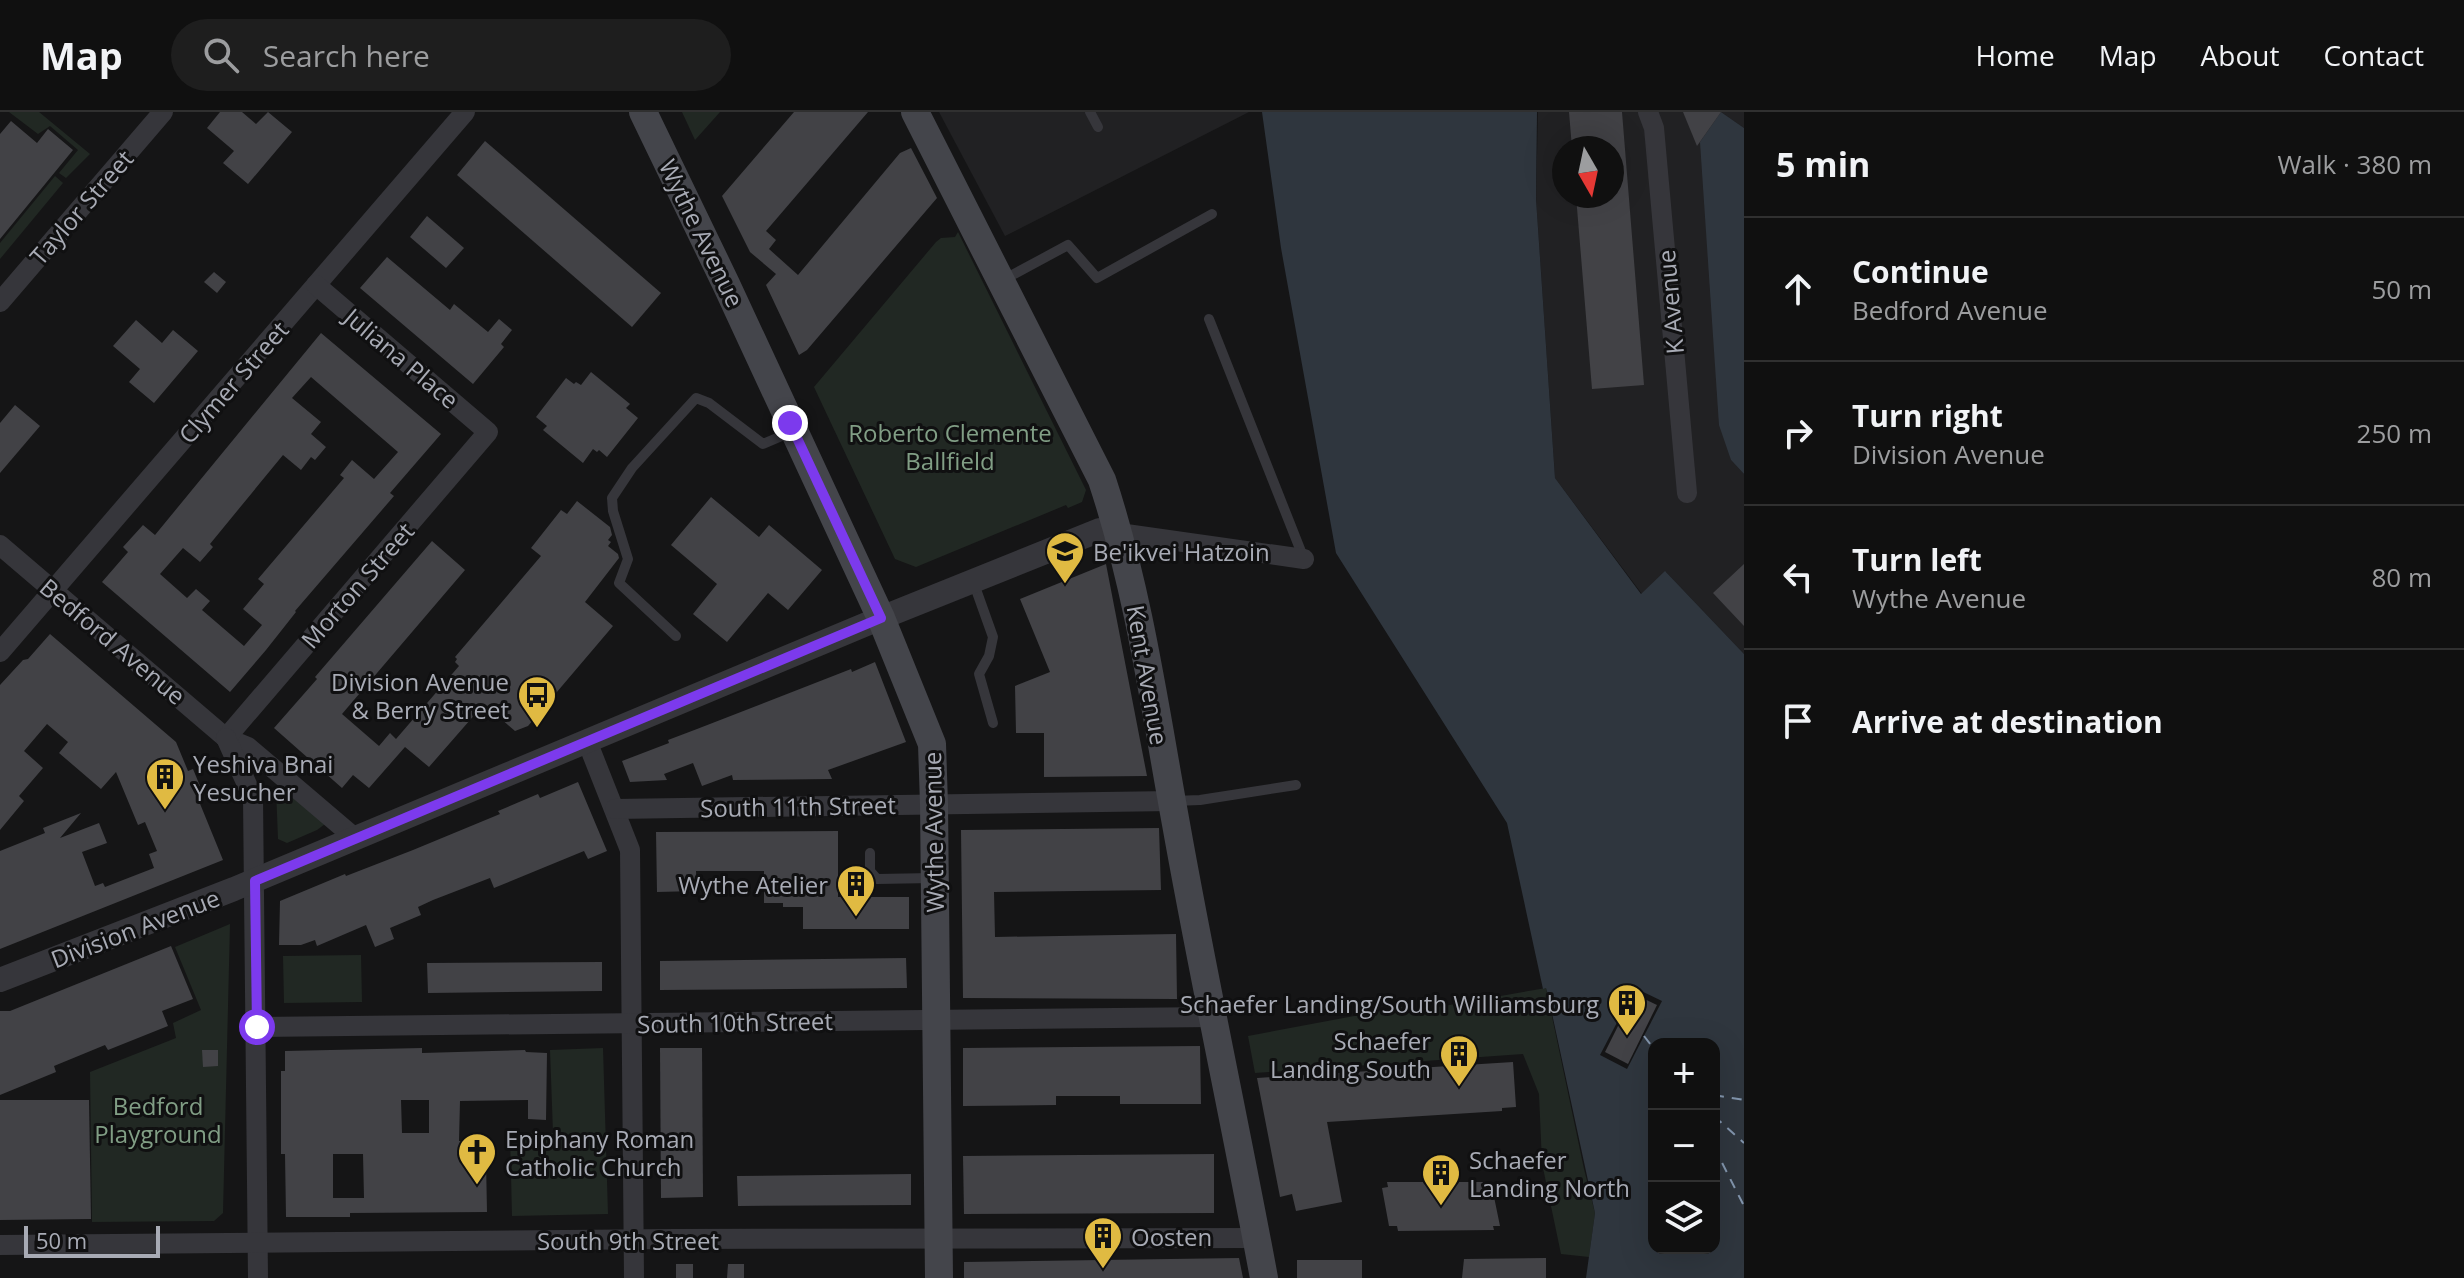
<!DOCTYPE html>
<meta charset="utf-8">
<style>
body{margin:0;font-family:"Open Sans",sans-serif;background:#1e1e1e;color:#f1f3f6}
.controls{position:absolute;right:24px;bottom:24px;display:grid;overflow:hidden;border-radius:16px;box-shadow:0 8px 32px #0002}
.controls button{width:72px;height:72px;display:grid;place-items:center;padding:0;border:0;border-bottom:2px solid #303030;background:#101010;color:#f1f3f6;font:40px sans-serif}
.compass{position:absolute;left:1552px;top:24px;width:72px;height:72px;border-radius:50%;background:#101010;box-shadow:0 8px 32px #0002;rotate:171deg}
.scale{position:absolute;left:24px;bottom:20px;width:136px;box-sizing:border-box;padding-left:8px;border:4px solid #a8abb5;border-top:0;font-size:22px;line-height:28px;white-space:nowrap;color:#a8abb5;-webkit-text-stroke:6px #101011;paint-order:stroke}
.stop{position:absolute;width:24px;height:24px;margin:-18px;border:6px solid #7c3aed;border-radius:50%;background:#fff}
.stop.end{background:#7c3aed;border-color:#fff;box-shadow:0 2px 8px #0008}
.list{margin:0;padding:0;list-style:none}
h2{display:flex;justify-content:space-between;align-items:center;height:104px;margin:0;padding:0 32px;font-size:34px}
h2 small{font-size:26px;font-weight:400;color:#9c9d9f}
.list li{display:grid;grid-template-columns:52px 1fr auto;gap:24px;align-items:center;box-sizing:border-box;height:144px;padding:0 32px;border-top:2px solid #303030}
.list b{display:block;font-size:30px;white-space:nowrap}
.list p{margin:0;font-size:26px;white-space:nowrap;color:#9c9d9f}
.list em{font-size:26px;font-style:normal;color:#9c9d9f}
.icon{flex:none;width:44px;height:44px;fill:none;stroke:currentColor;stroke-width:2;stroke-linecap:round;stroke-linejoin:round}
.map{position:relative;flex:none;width:1744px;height:1166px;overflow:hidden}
header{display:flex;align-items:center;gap:48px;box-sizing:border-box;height:112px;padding:0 40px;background:#101010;border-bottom:2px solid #303030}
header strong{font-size:38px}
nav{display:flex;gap:44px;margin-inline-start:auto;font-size:28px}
.search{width:560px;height:72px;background:#1e1e1e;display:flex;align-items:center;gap:20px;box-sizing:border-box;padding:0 28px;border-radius:44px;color:#9c9d9f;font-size:30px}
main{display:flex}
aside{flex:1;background:#101010}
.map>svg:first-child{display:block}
.built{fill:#212123;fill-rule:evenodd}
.green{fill:#212823}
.water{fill:#2f363e;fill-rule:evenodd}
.pier{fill:#151516}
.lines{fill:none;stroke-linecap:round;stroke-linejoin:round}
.ferry{stroke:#8295ad;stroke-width:2;stroke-dasharray:10 8;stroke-linecap:butt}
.building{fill:#424246;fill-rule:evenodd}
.service{stroke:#36363b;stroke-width:10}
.minor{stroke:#36363b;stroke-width:20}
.tertiary{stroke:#36363b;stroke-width:24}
.secondary{stroke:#44454b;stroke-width:28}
.route{stroke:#7c3aed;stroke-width:10}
.labels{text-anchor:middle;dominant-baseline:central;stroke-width:6;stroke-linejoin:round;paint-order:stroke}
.street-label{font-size:24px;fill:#a8abb5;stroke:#101011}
.park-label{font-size:24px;fill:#819e85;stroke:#101011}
.poi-label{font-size:24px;fill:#a8abb5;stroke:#101011;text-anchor:start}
</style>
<header>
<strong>Map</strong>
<div class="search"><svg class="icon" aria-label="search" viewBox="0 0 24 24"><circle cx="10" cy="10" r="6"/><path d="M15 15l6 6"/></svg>Search here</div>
<nav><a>Home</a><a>Map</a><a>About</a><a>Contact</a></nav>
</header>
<main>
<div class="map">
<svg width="1744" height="1166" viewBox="0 0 1744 1166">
<rect width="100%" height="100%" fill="#151516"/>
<g class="built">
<path d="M939,0H1249L1005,124Z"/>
<path d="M1538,0H1744V16L1721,0L1731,348L1744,362V542L1666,460L1642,482L1555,366L1536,87ZM1564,36H1612V84H1564Z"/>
</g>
<g class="green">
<path d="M9,0H39L90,42L66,66L59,61L78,38L50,14L38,22Z"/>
<path d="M682,0H720L695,28Z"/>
<path d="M55,64L63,71L0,147V131Z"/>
<path d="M958,120L1086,378L1082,390L1068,396L1066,393L916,455L895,447L814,275L936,130L941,126L955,125Z"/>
<path d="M281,674L325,712L317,718L287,731L278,727L276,677Z"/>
<path d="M230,812L223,1101L214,1109L92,1110L90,960L176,926L173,911L201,898L175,835Z"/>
<path d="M361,843L362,890L284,891L283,844Z"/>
<path d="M1546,876L1584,1057L1595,1101L1589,1145L1561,1142L1542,1051L1539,982L1523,942L1255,961L1248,924L1402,895L1404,901Z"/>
<path d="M603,936L608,1102L512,1104L510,1022L553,1021L550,938Z"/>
</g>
<g class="water">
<path d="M1262,0H1537L1536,87L1555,366L1641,482L1665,459L1744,542V1166H1586L1595,1101L1548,883L1546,876L1543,877L1507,711L1336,441L1281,136ZM1654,932H1714V1136H1654Z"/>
<path d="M1721,0L1744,16V362L1731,348L1719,313L1700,30Z"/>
</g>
<path class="pier" d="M1635,876L1662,889L1627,957L1600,943Z"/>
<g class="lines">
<g class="ferry">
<path d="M1644,924L1654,937"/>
<path d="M1714,983L1744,988"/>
<path d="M1714,1004L1744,1031"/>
<path d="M1714,1035L1744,1094"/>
</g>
</g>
<g class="building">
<path d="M220,0H242L256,12L268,0L292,20L248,72L223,51L234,39L207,16Z"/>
<path d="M794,0H868L766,119L776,128L769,137L798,163L900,41L911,36L937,86L807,238L799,243L766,173L776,162L750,140L722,84Z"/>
<path d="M1569,0H1622L1644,273L1592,277L1576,84H1612V36H1572Z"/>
<path d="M1683,0H1721L1697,34Z"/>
<path d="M11,9L37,31L48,17L73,38L0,127V22Z"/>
<path d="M485,29L661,181L632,215L457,63Z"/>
<path d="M427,104L464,136L446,156L410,125Z"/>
<path d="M387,145L450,198L454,192L488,220L499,207L512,218L501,232L504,235L473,272L360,176Z"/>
<path d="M214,160L226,170L217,181L204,170Z"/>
<path d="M136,208L162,231L173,218L198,239L154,291L129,270L140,257L113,234Z"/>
<path d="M321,221L441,322L390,381L394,384L295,499L296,500L266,538L230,580L102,470L128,440L123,435L143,413L155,423ZM311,265L398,340L374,367L352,348L340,363L344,366L258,467L264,472L243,497L262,513L244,534L202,498L210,489L196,477L187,486L160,462L183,436L200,450L213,435L210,432L283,343L301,358L311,345L315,348L326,335L311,322L321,310L292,286Z"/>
<path d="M591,260L630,292L626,296L638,306L607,345L599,338L597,340L593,337L583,351L543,318L547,314L536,305L566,266L574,272L576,270L581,273Z"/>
<path d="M15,293L40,314L0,361V311Z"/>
<path d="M711,385L759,425L769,413L822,458L788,498L768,481L727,530L693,502L717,472L671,433Z"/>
<path d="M577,389L610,415L612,423L608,428L611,430L608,434L618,442L619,446L585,490L613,514L528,614L515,619L484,592L429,655L405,635L369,676L353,663L342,676L274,616L317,567L315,565L432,429L465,458L342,602L379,634L390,621L396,627L459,554L455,550L457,547L455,545L541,444L531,436L561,398L567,402Z"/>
<path d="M1106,452L1147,664L1044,665V621H1016L1015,574L1050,560L1020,487Z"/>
<path d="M1744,452V514L1713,481Z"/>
<path d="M50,522L176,630L188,659L193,657L200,674L194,677L223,748L0,837V739L45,721L43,716L81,701L60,726L99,711L107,731L82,740L95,774L103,771L105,775L154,756L149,742L157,739L145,710L138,713L116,660L101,677L59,641L68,630L47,612L24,639L43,656L19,684L24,689L0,718V573L23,548L28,547Z"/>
<path d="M875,550L906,630L828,658L832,667L733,668L732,663L702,674L693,651L664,662L667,668L630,670L622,649L669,631L668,628L697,617L851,557L852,560Z"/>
<path d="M578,670L607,739L588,747L584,739L494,776L490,766L433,788L418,795L421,803L390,816L394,827L375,835L366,813L317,834L315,828L301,833H279L280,789L345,762L346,764L413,738L500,702L498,699L538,682L540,686Z"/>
<path d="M1159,716L1161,778L994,780L995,825L1176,822L1177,887L963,886L961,718Z"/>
<path d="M838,719V785H909V817H803V795H783V791H764V759H696L697,779L657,780L656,720Z"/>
<path d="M171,834L193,887L162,899L168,914L108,938L105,933L54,954L56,960L0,983V899H10Z"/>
<path d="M906,846L907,876L660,878V849Z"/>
<path d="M602,850V879L428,881L427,851Z"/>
<path d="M1634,882L1657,893L1628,952L1605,940Z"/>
<path d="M1200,934L1201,992H1120V984H1056V993L963,994V936Z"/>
<path d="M422,936V941L525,938L526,940L547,941L546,1008L528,1007V988L460,989L459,1029H477V1035H481V1043H485L486,1048L487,1100L350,1101V1105H286L285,1042H281V959H285V939ZM401,988H429V1021H402ZM333,1042H363L364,1086H333Z"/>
<path d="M660,936H702L703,1085L661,1086Z"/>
<path d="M202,938H218V954L203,955Z"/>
<path d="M1513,950L1516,995L1502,996V999L1327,1010L1342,1090L1296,1099L1292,1082L1280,1085L1257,966Z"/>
<path d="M0,988H89L91,1107L0,1108Z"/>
<path d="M1214,1042V1101L964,1102L963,1044Z"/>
<path d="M911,1062V1093L738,1094L737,1064Z"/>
<path d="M1387,1070H1483L1484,1075H1492L1500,1114H1493L1494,1118L1398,1119L1397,1114H1389L1382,1076L1388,1075Z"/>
<path d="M1239,1146L1243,1166H964V1150Z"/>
<path d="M1546,1146V1166H1462L1464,1147Z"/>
<rect x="1297" y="1148" width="65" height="18"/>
<rect x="676" y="1152" width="17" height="14"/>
<path d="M728,1152H744V1166H727Z"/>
</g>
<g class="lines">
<g class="service">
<path d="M1090,0L1098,15"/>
<path d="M1003,168L1068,133L1097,166L1212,102"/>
<path d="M1209,207L1304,447"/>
<path d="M973,469L993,525L989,544L979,562L993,611"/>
<path d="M676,524L619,471L628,447L613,399L612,386L632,356L696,286L709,291L763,332L791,320"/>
<path d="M1174,689L1200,688L1296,673"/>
<path d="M870,741V759L877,767L933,766"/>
</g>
<g class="minor">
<path d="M1648,0L1654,16L1687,381"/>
<path d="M0,190L163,0"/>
<path d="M1119,421L1304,447"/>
<path d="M0,433L226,626L248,635L355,726"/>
<path d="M0,540L465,0"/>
<path d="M226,626L488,320L316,173"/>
<path d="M226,626L253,686L258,1166"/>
<path d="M587,629L630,738L634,1166"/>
<path d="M615,697L1172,689"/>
<path d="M257,915L1214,905"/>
<path d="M0,1133L675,1127L1257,1126"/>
</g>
<path class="tertiary" d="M0,868L234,777L881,506L1100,418L1119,421"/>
<g class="secondary">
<path d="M643,0L726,172L881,506L932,632L934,692L939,1166"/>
<path d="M915,0L1102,368C1139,480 1155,597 1176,712C1203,864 1236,1015 1264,1166"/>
</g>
</g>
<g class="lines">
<path class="route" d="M257,915L255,769L881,506L790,311"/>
</g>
<defs>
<g id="school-pin" transform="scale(2)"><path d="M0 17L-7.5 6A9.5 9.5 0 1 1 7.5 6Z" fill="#e0ba42" stroke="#101011"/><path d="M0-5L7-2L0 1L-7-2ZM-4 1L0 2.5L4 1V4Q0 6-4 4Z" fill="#111"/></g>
<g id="bus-pin" transform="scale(2)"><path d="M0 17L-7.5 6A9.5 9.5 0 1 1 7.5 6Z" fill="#e0ba42" stroke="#101011"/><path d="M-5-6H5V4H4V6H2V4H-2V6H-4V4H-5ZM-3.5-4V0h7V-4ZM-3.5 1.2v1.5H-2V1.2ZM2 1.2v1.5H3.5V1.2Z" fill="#111"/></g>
<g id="building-pin" transform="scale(2)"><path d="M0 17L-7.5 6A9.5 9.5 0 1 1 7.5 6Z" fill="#e0ba42" stroke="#101011"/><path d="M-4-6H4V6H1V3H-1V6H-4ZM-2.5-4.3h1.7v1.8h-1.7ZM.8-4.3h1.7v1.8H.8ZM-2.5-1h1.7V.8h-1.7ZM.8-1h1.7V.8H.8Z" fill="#111"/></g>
<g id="church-pin" transform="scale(2)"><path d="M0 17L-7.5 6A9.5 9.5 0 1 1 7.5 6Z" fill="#e0ba42" stroke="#101011"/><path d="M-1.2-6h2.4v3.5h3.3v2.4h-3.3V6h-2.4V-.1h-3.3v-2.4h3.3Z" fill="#111"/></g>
</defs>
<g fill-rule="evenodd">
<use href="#school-pin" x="1065" y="439"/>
<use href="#bus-pin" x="537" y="583"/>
<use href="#building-pin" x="165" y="665"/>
<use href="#building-pin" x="856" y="772"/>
<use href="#building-pin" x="1627" y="891"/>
<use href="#building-pin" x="1459" y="942"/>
<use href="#church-pin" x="477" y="1040"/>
<use href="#building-pin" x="1441" y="1061"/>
<use href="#building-pin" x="1103" y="1124"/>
</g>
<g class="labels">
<g class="street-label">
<text transform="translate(81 95) rotate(-49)">Taylor Street</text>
<text transform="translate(702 121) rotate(64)">Wythe Avenue</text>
<text transform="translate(1670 190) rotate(-95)">K Avenue</text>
<text transform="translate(402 246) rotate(40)">Juliana Place</text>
<text transform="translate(233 270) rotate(-49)">Clymer Street</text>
<text transform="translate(357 473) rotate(-49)">Morton Street</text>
<text transform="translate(113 529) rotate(40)">Bedford Avenue</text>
<text transform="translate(1148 563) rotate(80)">Kent Avenue</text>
<text transform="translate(798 694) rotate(-1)">South 11th Street</text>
<text transform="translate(933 720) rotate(-91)">Wythe Avenue</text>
<text transform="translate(135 816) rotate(-21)">Division Avenue</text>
<text transform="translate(735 910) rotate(-1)">South 10th Street</text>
<text x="628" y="1128">South 9th Street</text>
</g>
<g class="park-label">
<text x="950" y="320">Roberto Clemente<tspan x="950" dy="28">Ballfield</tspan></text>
<text x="158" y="993">Bedford<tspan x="158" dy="28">Playground</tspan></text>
</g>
<g class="poi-label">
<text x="1093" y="439">Be'ikvei Hatzoin</text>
<text x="509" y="569" text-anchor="end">Division Avenue<tspan x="509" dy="28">&amp; Berry Street</tspan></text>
<text x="193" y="651">Yeshiva Bnai<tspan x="193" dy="28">Yesucher</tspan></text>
<text x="828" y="772" text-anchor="end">Wythe Atelier</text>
<text x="1599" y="891" text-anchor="end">Schaefer Landing/South Williamsburg</text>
<text x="1431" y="928" text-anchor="end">Schaefer<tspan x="1431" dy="28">Landing South</tspan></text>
<text x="505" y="1026">Epiphany Roman<tspan x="505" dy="28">Catholic Church</tspan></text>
<text x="1469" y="1047">Schaefer<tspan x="1469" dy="28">Landing North</tspan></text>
<text x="1131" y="1124">Oosten</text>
</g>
</g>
</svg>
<div class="controls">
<button>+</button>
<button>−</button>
<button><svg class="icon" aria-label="layers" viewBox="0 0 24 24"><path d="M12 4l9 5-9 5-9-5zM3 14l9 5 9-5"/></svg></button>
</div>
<svg class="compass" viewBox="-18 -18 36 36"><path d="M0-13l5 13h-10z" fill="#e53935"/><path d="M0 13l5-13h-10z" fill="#9c9d9f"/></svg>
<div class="scale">50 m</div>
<div class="stop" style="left:257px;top:915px"></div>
<div class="stop end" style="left:790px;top:311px"></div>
</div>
<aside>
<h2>5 min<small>Walk · 380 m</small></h2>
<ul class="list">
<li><svg class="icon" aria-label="ahead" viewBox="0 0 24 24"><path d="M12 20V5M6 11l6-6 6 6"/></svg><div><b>Continue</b><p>Bedford Avenue</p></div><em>50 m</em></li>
<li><svg class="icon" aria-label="right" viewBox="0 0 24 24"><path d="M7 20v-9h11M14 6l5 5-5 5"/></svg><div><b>Turn right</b><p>Division Avenue</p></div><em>250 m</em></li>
<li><svg class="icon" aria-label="left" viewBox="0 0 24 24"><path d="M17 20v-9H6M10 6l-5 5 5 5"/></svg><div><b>Turn left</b><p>Wythe Avenue</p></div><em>80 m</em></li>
<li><svg class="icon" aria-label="arrive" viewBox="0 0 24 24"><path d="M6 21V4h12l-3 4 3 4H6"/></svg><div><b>Arrive at destination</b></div></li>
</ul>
</aside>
</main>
